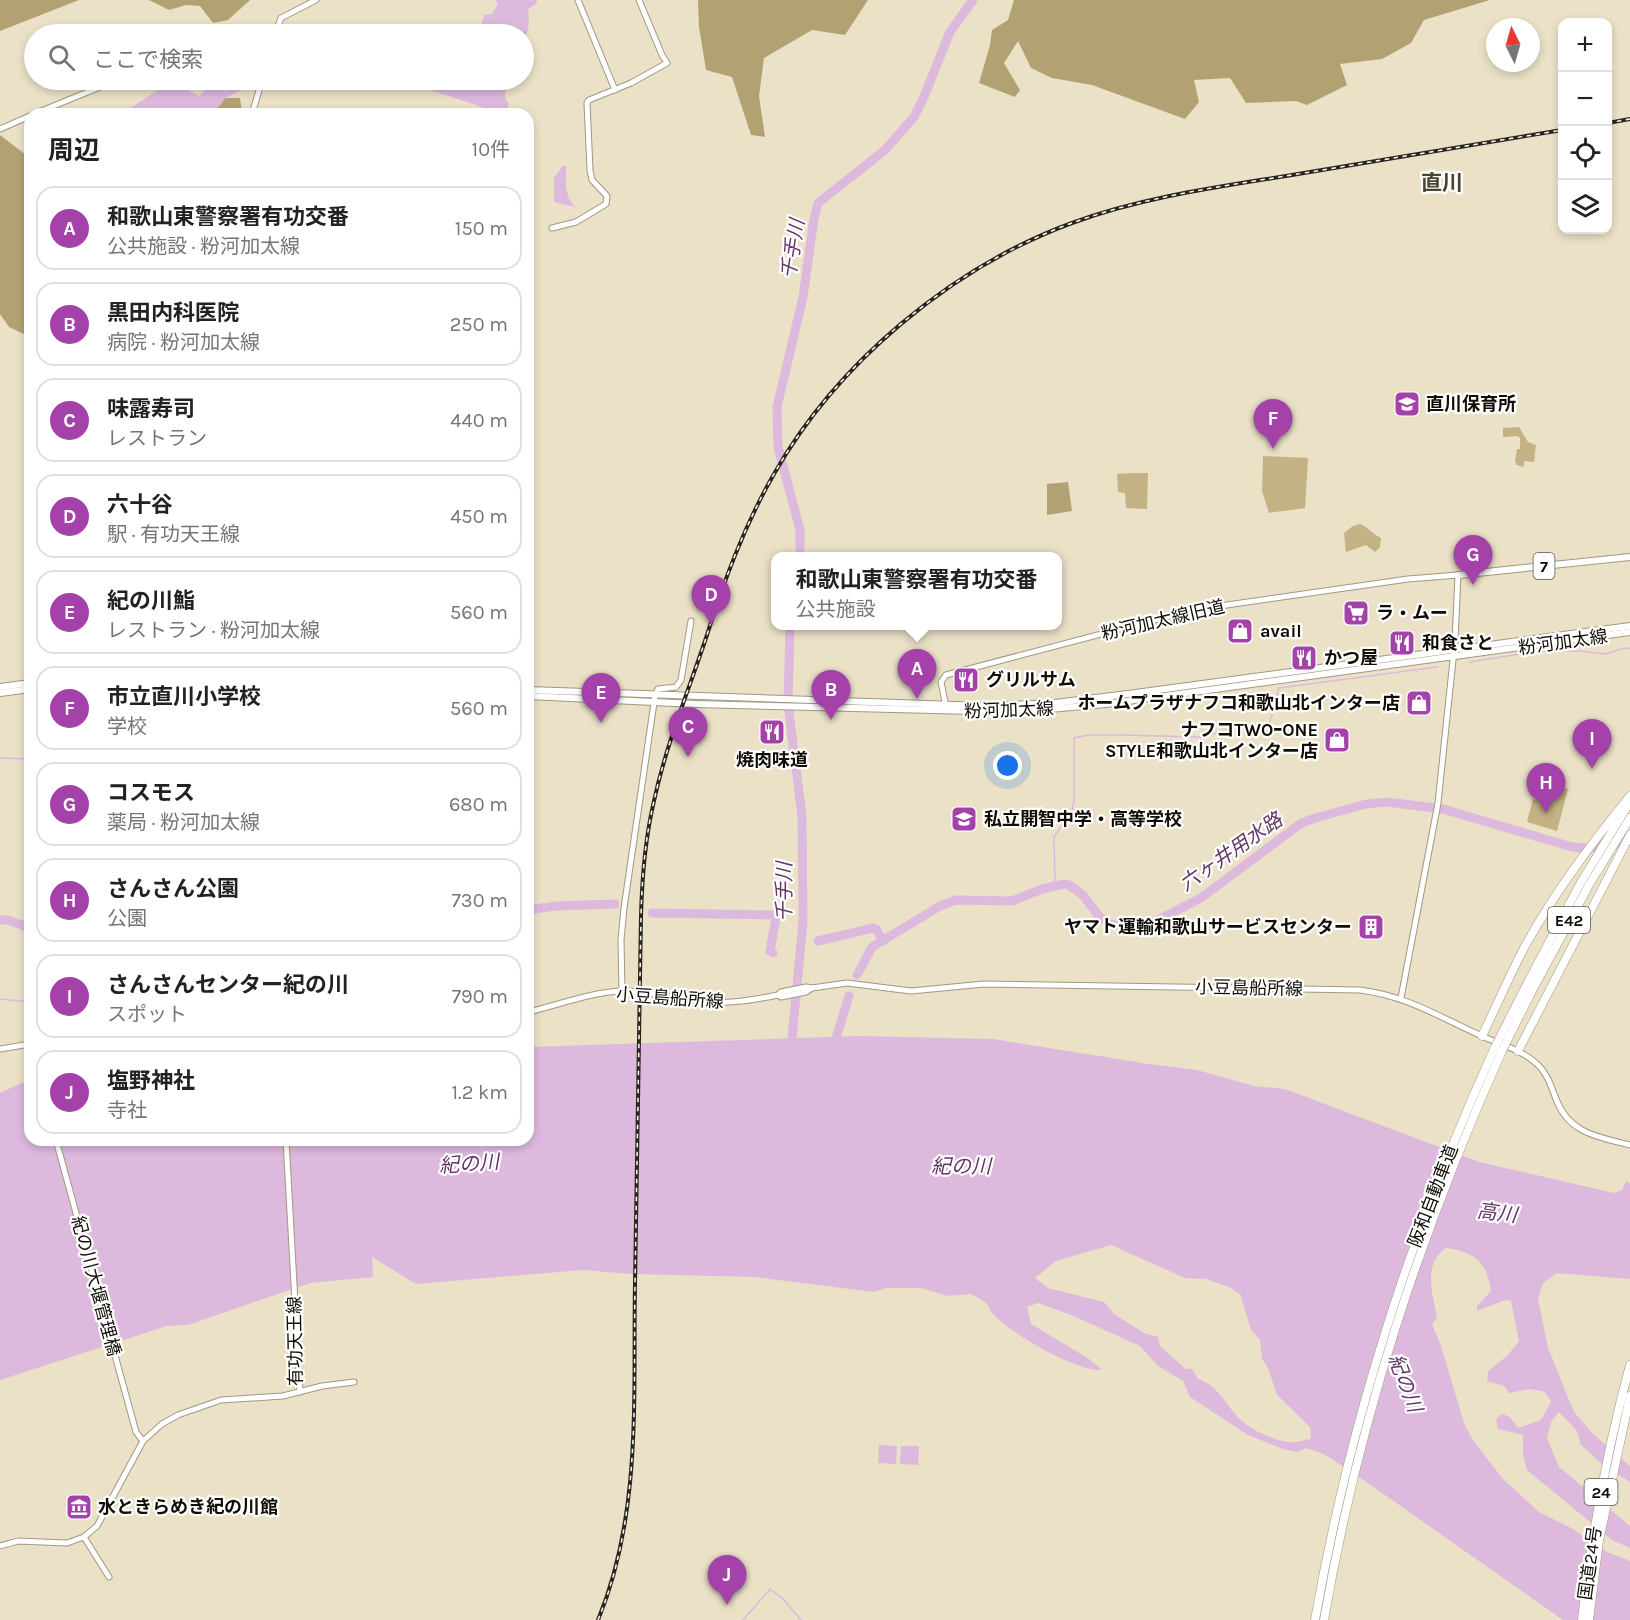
<!DOCTYPE html>
<html lang="ja">
<meta charset="utf-8">
<style>
body{margin:0;font-family:Karla,"Noto Sans JP",sans-serif;background:#f2f2f2;color:#222}
.controls{position:absolute;right:18px;top:18px;display:grid;overflow:hidden;border-radius:12px;box-shadow:0 3px 9px #0003}
.controls button{width:54px;height:54px;display:grid;place-items:center;padding:0;border:0;border-bottom:2px solid #e0e0e0;background:#fff;color:#222;font:30px sans-serif}
.compass{position:absolute;left:1486px;top:18px;width:54px;height:54px;border-radius:50%;background:#fff;box-shadow:0 3px 9px #0003;rotate:355deg}
.you{position:absolute;left:1008px;top:766px;width:21px;height:21px;margin:-15px;border:4px solid #fff;border-radius:50%;background:#1a73e8;box-shadow:0 0 0 9px #1a73e833}
.badge{display:grid;place-items:center;width:39px;height:39px;border-radius:50%;background:#a442a9;color:#fff;font-size:20px;font-weight:700}
.pin{position:absolute;translate:-50% -50px;filter:drop-shadow(0 2px 3px #0008)}
.pin::after{content:'';position:absolute;top:32px;width:21px;height:18px;background:inherit;clip-path:polygon(0 0,100% 0,50% 100%)}
.popup{position:absolute;left:771px;top:552px;width:291px;height:78px;box-sizing:border-box;display:grid;place-content:center;border-radius:12px;background:#fff;filter:drop-shadow(0 2px 4px #0005);font-size:20px;white-space:nowrap;color:#767676}
.popup b{font-size:22px;color:#222}
.popup::after{content:'';position:absolute;left:50%;top:100%;margin-left:-12px;border:12px solid transparent;border-top-color:#fff}
.list{margin:0;padding:0;list-style:none}
h2{display:flex;justify-content:space-between;align-items:center;height:78px;margin:0;padding:0 24px;font-size:26px}
h2 small{font-size:20px;font-weight:400;color:#767676}
.list li{display:grid;grid-template-columns:39px 1fr auto;gap:18px;align-items:center;box-sizing:border-box;height:84px;margin:0 12px 12px;padding:0 12px;border:2px solid #e0e0e0;border-radius:18px}
.list b{display:block;font-size:22px;white-space:nowrap}
.list p{margin:0;font-size:20px;white-space:nowrap;color:#767676}
.list em{font-size:20px;font-style:normal;color:#767676}
.icon{flex:none;width:33px;height:33px;fill:none;stroke:currentColor;stroke-width:2;stroke-linecap:round;stroke-linejoin:round}
.map{position:relative;flex:none;width:1630px;height:1620px;overflow:hidden}
.search{position:absolute;background:#fff;box-shadow:0 3px 9px #0003;left:24px;top:24px;width:510px;height:66px;display:flex;align-items:center;gap:15px;box-sizing:border-box;padding:0 21px;border-radius:33px;color:#767676;font-size:22px}
.panel{position:absolute;background:#fff;box-shadow:0 3px 9px #0003;left:24px;top:108px;width:510px;height:1038px;border-radius:18px}
.map>svg:first-child{display:block}
.green{fill:#c2b284}
.forest{fill:#b2a273}
.water{fill:#deb9de;fill-rule:evenodd}
.lines{fill:none;stroke-linecap:round;stroke-linejoin:round}
.stream{stroke:#deb9de;stroke-width:1.5}
.river{stroke:#deb9de;stroke-width:9}
.secondary-casing{stroke:#a19880;stroke-width:7}
.primary-casing{stroke:#a19880;stroke-width:8}
.highway-casing{stroke:#a19880;stroke-width:9}
.secondary{stroke:#fff;stroke-width:5}
.primary{stroke:#fff;stroke-width:6}
.highway{stroke:#fff;stroke-width:8}
.rail-casing{stroke:#2b261c;stroke-width:4}
.rail{stroke:#fff;stroke-width:1.5;stroke-dasharray:4.5;stroke-linecap:butt}
.highway-bridge-casing{stroke:#a19880;stroke-width:9;stroke-linecap:butt}
.highway-bridge{stroke:#fff;stroke-width:8}
.labels{text-anchor:middle;dominant-baseline:central;stroke-width:4.5;stroke-linejoin:round;paint-order:stroke}
.shield{fill:#fff;stroke:#585650;stroke-width:1.5}
.shield-label{font-size:16px;font-weight:bold;fill:#110d05}
.poi-label{font-size:18px;font-weight:bold;fill:#110d05;stroke:#fff;text-anchor:start}
.street-label{font-size:18px;fill:#110d05;stroke:#fff}
.water-label{font-size:20px;font-style:italic;fill:#633565;stroke:#fff}
.quarter-label{font-size:21px;font-weight:bold;fill:#4a432d;stroke:#fff}
</style>
<div class="map">
<svg width="1630" height="1620" viewBox="0 0 1630 1620">
<rect width="100%" height="100%" fill="#eae1c7"/>
<g class="green">
<path d="M1519,427L1528,442L1536,445L1534,462L1524,461V467L1517,465L1515,462L1517,449H1520V438L1517,436L1503,437V428Z"/>
<path d="M1263,456L1308,458L1305,508L1269,513L1262,491Z"/>
<path d="M1132,473H1148L1147,509L1126,508L1125,493L1118,492L1117,474Z"/>
<path d="M1360,524C1368,527 1372,534 1381,538L1380,547L1375,552L1366,545L1346,552L1344,533L1353,526Z"/>
<path d="M1553,785L1568,789L1557,831L1527,822L1533,799L1548,803Z"/>
</g>
<g class="forest">
<path d="M0,0H79L0,31Z"/>
<path d="M149,0H250L228,20L213,23L200,6L186,5L169,10Z"/>
<path d="M698,0H868L845,35L812,30L764,58L759,96L765,137L751,135L732,77L706,70L699,27Z"/>
<path d="M1014,0H1490L1424,20L1411,43L1382,59L1340,64L1347,85L1307,105L1296,101L1246,103L1230,78L1194,80L1199,102L1185,119L1092,85L1052,78L1031,68L1018,41L1004,63L1020,90L1015,97L979,83L990,45L992,30L1008,20Z"/>
<path d="M225,98H240L242,114H213Z"/>
<path d="M0,135L30,158V337L9,327L0,314Z"/>
<path d="M1068,482L1072,511L1047,515V484Z"/>
</g>
<g class="water">
<path d="M495,0H537L536,4L528,9C529,19 530,31 524,38V34H479L484,15L492,14L498,4Z"/>
<path d="M173,80H187L189,91L200,96L208,86V80H250V86L225,98L213,114H170L167,109L146,114H124L123,113Z"/>
<path d="M427,80H506L505,98L509,104L507,110L500,113L430,90Z"/>
<path d="M563,165L566,167V188L569,199L575,207L554,202V178Z"/>
<path d="M859,1036L993,1039L1149,1064L1197,1070L1254,1086L1285,1089L1479,1162L1614,1193L1622,1190L1626,1181L1630,1183V1279L1557,1273L1543,1283L1538,1299L1548,1348L1574,1412L1592,1433L1630,1466V1482L1604,1466L1581,1445L1577,1431L1559,1412L1551,1422L1547,1438L1559,1467L1630,1526V1548L1612,1540L1527,1470L1523,1454V1435L1498,1429L1496,1419L1502,1414L1510,1417L1518,1428L1541,1420L1551,1402L1545,1392L1530,1389L1509,1393L1504,1386L1487,1381L1488,1371L1507,1356L1519,1341L1511,1301L1505,1300L1477,1311V1306L1491,1291C1487,1262 1475,1252 1446,1248C1422,1265 1433,1294 1437,1318L1432,1324L1441,1346L1464,1423L1472,1439L1503,1479L1539,1512L1573,1529L1607,1552L1630,1561V1620H1563L1365,1481L1324,1454L1306,1448L1297,1452L1283,1449L1248,1435L1190,1397L1183,1381L1158,1366L1140,1346L1071,1315L1038,1303L1027,1307L1031,1324L1089,1359L1102,1370C1075,1371 1014,1335 995,1316C991,1313 990,1308 987,1304C983,1300 976,1297 971,1294L948,1296L921,1288H886L874,1292L755,1277L631,1274L583,1270L416,1284L372,1257L373,1277L310,1283L188,1325L167,1326L0,1380V1093L30,1079V1140H528V1047ZM1111,1245L1185,1278L1206,1279L1229,1287L1240,1294L1251,1330L1260,1340L1262,1359L1268,1368L1277,1395L1310,1427L1311,1439C1304,1440 1294,1443 1288,1442C1270,1439 1246,1428 1235,1414C1224,1400 1215,1384 1198,1379L1192,1369H1186L1160,1346L1158,1337L1144,1333L1114,1314L1104,1302L1048,1288L1035,1278L1056,1261Z"/>
<path d="M879,1445L897,1446L896,1464L878,1463Z"/>
<path d="M901,1446H919L918,1465L900,1464Z"/>
</g>
<g class="lines">
<g class="stream">
<path d="M1470,662L1539,651H1580L1605,654L1621,649L1630,648"/>
<path d="M0,758L30,759"/>
<path d="M1055,884L1054,837L1072,811L1074,801V738L1088,735H1121L1204,737L1244,724L1269,726L1279,688L1437,667"/>
<path d="M0,999L30,1002"/>
<path d="M743,1620L770,1589L783,1599L801,1620"/>
</g>
<g class="river">
<path d="M800,556V530L778,447L777,407L803,297L814,219L818,203L885,150L914,117L924,97L950,32L973,0"/>
<path d="M790,626L788,704L802,816L803,921L791,1049"/>
<path d="M528,910L556,906L615,904"/>
<path d="M652,913L773,915L776,918L770,951L773,953"/>
<path d="M0,920H8L30,928"/>
<path d="M818,941L873,928L876,929L883,941"/>
<path d="M857,975L872,947L940,906L956,900L1012,901L1042,889L1064,884L1069,885L1083,895L1098,915L1110,924L1119,926L1152,923L1201,898L1300,824L1312,819L1366,804L1387,802L1443,809L1572,847C1591,849 1612,847 1630,841"/>
<path d="M833,1048L849,996"/>
</g>
<g class="secondary-casing">
<g id="secondary">
<path d="M578,0L615,90"/>
<path d="M275,34L281,18L316,0"/>
<path d="M34,114L117,80"/>
<path d="M252,114L262,80"/>
<path d="M0,129L30,116"/>
<path d="M552,228L576,222L606,204L607,196L592,180L590,170L587,103L589,100L631,83L667,63L662,55L639,0"/>
<path d="M946,707L941,682L946,675L1192,610L1408,579L1458,575L1455,641L1438,803L1401,998"/>
<path d="M622,991L621,940L624,908L655,696L658,689L676,687L681,680L691,621"/>
<path d="M778,995L781,992L806,987L812,988L847,983L911,991L984,984L1360,990C1408,996 1441,1018 1484,1037C1502,1045 1522,1050 1537,1064C1547,1073 1551,1086 1556,1099C1569,1134 1599,1137 1630,1145"/>
<path d="M528,1012C558,1005 591,992 622,991C650,991 677,1000 704,1002C729,1004 753,1000 778,995L781,997L806,992L812,988"/>
<path d="M0,1049L30,1044"/>
<path d="M56,1140L136,1432L143,1441"/>
<path d="M286,1140L300,1392"/>
<path d="M84,1537L109,1577"/>
<path d="M0,1546L18,1541L67,1543L84,1537L97,1526L143,1441L162,1424L178,1415L221,1400L283,1396L322,1386L354,1382"/>
</g>
</g>
<g class="primary-casing">
<g id="primary">
<path d="M1458,575L1630,557"/>
<path d="M0,687L30,683"/>
<path d="M528,690L984,706L1055,703L1128,694L1630,626"/>
<path d="M0,693L30,689"/>
<path d="M528,696L696,704L1015,712L1106,704L1630,632"/>
</g>
</g>
<g class="highway-casing">
<g id="highway">
<path d="M1527,984L1580,884L1628,805"/>
<path d="M1534,987L1589,885L1630,818"/>
<path d="M1482,1036C1496,1007 1509,977 1524,948C1554,893 1591,844 1630,796"/>
<path d="M1518,1051L1630,835"/>
<path d="M1315,1620C1350,1421 1411,1231 1495,1047"/>
<path d="M1324,1620C1359,1419 1419,1236 1502,1051"/>
<path d="M1582,1620C1592,1534 1607,1449 1630,1365"/>
<path d="M1589,1620L1599,1541L1630,1396"/>
</g>
</g>
<use href="#secondary" class="secondary"/>
<use href="#primary" class="primary"/>
<use href="#highway" class="highway"/>
<g class="rail-casing">
<g id="rail">
<path d="M1608,123L1630,119"/>
<path d="M598,1620C642,1514 633,1396 635,1284C637,1161 639,1038 641,916C642,877 645,839 654,801C666,745 688,692 706,638C724,581 744,526 774,474C837,363 952,267 1072,223C1143,197 1218,187 1292,175C1382,160 1472,145 1562,130"/>
</g>
</g>
<use href="#rail" class="rail"/>
<g class="highway-bridge-casing">
<g id="highway-bridge">
<path d="M1495,1047L1527,984"/>
<path d="M1502,1051L1534,987"/>
</g>
</g>
<use href="#highway-bridge" class="highway-bridge"/>
</g>
<defs>
<g id="school-square" transform="scale(1.35)"><rect x="-9" y="-9" width="18" height="18" rx="4" fill="#a442a9" stroke="#fff"/><path d="M0-5L7-2L0 1L-7-2ZM-4 1L0 2.5L4 1V4Q0 6-4 4Z" fill="#fff"/></g>
<g id="supermarket-square" transform="scale(1.35)"><rect x="-9" y="-9" width="18" height="18" rx="4" fill="#a442a9" stroke="#fff"/><path d="M-6-5.5h2.5l.6 2H6L4.5 2H-2.5L-4.4-4H-6ZM-1.5 3.2a1.3 1.3 0 1 0 .1 0ZM3 3.2a1.3 1.3 0 1 0 .1 0Z" fill="#fff"/></g>
<g id="shop-square" transform="scale(1.35)"><rect x="-9" y="-9" width="18" height="18" rx="4" fill="#a442a9" stroke="#fff"/><path d="M-5-2.5h2.3a2.7 3.5 0 0 1 5.4 0H5L5.5 6h-11ZM-1.5-2.5h3a1.5 2.3 0 0 0-3 0Z" fill="#fff"/></g>
<g id="restaurant-square" transform="scale(1.35)"><rect x="-9" y="-9" width="18" height="18" rx="4" fill="#a442a9" stroke="#fff"/><path d="M-5-6h1v4h1v-4h1v4h1v-4h1v5L-1.5 .5V6h-2V.5L-5-1ZM5-6V6H3V1.5H1.5Q1.5-4 5-6Z" fill="#fff"/></g>
<g id="building-square" transform="scale(1.35)"><rect x="-9" y="-9" width="18" height="18" rx="4" fill="#a442a9" stroke="#fff"/><path d="M-4-6H4V6H1V3H-1V6H-4ZM-2.5-4.3h1.7v1.8h-1.7ZM.8-4.3h1.7v1.8H.8ZM-2.5-1h1.7V.8h-1.7ZM.8-1h1.7V.8H.8Z" fill="#fff"/></g>
<g id="museum-square" transform="scale(1.35)"><rect x="-9" y="-9" width="18" height="18" rx="4" fill="#a442a9" stroke="#fff"/><path d="M0-6L6-3V-2H-6V-3ZM-5-1h2V3h-2ZM-1-1h2V3h-2ZM3-1h2V3H3ZM-6 4H6V6H-6Z" fill="#fff"/></g>
</defs>
<g fill-rule="evenodd">
<use href="#school-square" x="1407" y="404"/>
<use href="#supermarket-square" x="1356" y="613"/>
<use href="#shop-square" x="1240" y="631"/>
<use href="#restaurant-square" x="1402" y="643"/>
<use href="#restaurant-square" x="1304" y="658"/>
<use href="#restaurant-square" x="966" y="680"/>
<use href="#shop-square" x="1419" y="703"/>
<use href="#restaurant-square" x="772" y="732"/>
<use href="#shop-square" x="1337" y="740"/>
<use href="#school-square" x="964" y="819"/>
<use href="#building-square" x="1371" y="927"/>
<use href="#museum-square" x="79" y="1507"/>
</g>
<g class="labels">
<g class="shield">
<rect x="1533.5" y="553" width="21" height="26" rx="4.5"/>
<rect x="1548" y="907" width="42" height="26" rx="4.5"/>
<rect x="1584.5" y="1479" width="33" height="26" rx="4.5"/>
</g>
<g class="shield-label">
<text x="1544" y="566">7</text>
<text x="1569" y="920">E42</text>
<text x="1601" y="1492">24</text>
</g>
<g class="poi-label">
<text x="1426" y="404">直川保育所</text>
<text x="1376" y="613">ラ・ムー</text>
<text x="1260" y="631">avail</text>
<text x="1422" y="643">和食さと</text>
<text x="1324" y="658">かつ屋</text>
<text x="986" y="680">グリルサム</text>
<text x="1400" y="703" text-anchor="end">ホームプラザナフコ和歌山北インター店</text>
<text x="1318" y="730" text-anchor="end">ナフコTWOｰONE<tspan x="1318" dy="21">STYLE和歌山北インター店</tspan></text>
<text x="772" y="760" text-anchor="middle">焼肉味道</text>
<text x="984" y="819">私立開智中学・高等学校</text>
<text x="1352" y="927" text-anchor="end">ヤマト運輸和歌山サービスセンター</text>
<text x="98" y="1507">水ときらめき紀の川館</text>
</g>
<g class="street-label">
<text transform="translate(1163 620) rotate(-13)">粉河加太線旧道</text>
<text transform="translate(1563 642) rotate(-8)">粉河加太線</text>
<text transform="translate(1009 710) rotate(-2)">粉河加太線</text>
<text transform="translate(1249 988) rotate(1)">小豆島船所線</text>
<text transform="translate(670 998) rotate(4)">小豆島船所線</text>
<text transform="translate(1433 1196) rotate(-69)">阪和自動車道</text>
<text transform="translate(96 1286) rotate(75)">紀の川大堰管理橋</text>
<text transform="translate(295 1341) rotate(-91)">有功天王線</text>
<text transform="translate(1590 1563) rotate(-82)">国道24号</text>
</g>
<g class="water-label">
<text transform="translate(793 249) rotate(-81)">千手川</text>
<text transform="translate(1231 852) rotate(-35)">六ヶ井用水路</text>
<text transform="translate(784 892) rotate(-90)">千手川</text>
<text transform="translate(469 1164) rotate(-4)">紀の川</text>
<text x="961" y="1166">紀の川</text>
<text transform="translate(1497 1213) rotate(7)">高川</text>
<text transform="translate(1405 1383) rotate(69)">紀の川</text>
</g>
<g class="quarter-label">
<text x="1442" y="183">直川</text>
</g>
</g>
</svg>
<div class="controls">
<button>+</button>
<button>−</button>
<button><svg class="icon" aria-label="locate" viewBox="0 0 24 24"><circle cx="12" cy="12" r="6"/><path d="M12 2v4M12 18v4M2 12h4M18 12h4"/></svg></button>
<button><svg class="icon" aria-label="layers" viewBox="0 0 24 24"><path d="M12 4l9 5-9 5-9-5zM3 14l9 5 9-5"/></svg></button>
</div>
<svg class="compass" viewBox="-18 -18 36 36"><path d="M0-13l5 13h-10z" fill="#e53935"/><path d="M0 13l5-13h-10z" fill="#767676"/></svg>
<div class="you"></div>
<div class="pin badge" style="left:917px;top:699px">A</div>
<div class="popup"><b>和歌山東警察署有功交番</b>公共施設</div>
<div class="pin badge" style="left:831px;top:720px">B</div>
<div class="pin badge" style="left:688px;top:757px">C</div>
<div class="pin badge" style="left:711px;top:625px">D</div>
<div class="pin badge" style="left:601px;top:723px">E</div>
<div class="pin badge" style="left:1273px;top:449px">F</div>
<div class="pin badge" style="left:1473px;top:585px">G</div>
<div class="pin badge" style="left:1546px;top:813px">H</div>
<div class="pin badge" style="left:1592px;top:769px">I</div>
<div class="pin badge" style="left:727px;top:1605px">J</div>
<div class="search"><svg class="icon" aria-label="search" viewBox="0 0 24 24"><circle cx="10" cy="10" r="6"/><path d="M15 15l6 6"/></svg>ここで検索</div>
<section class="panel">
<h2>周辺<small>10件</small></h2>
<ul class="list">
<li><span class="badge">A</span><div><b>和歌山東警察署有功交番</b><p>公共施設 · 粉河加太線</p></div><em>150 m</em></li>
<li><span class="badge">B</span><div><b>黒田内科医院</b><p>病院 · 粉河加太線</p></div><em>250 m</em></li>
<li><span class="badge">C</span><div><b>味露寿司</b><p>レストラン</p></div><em>440 m</em></li>
<li><span class="badge">D</span><div><b>六十谷</b><p>駅 · 有功天王線</p></div><em>450 m</em></li>
<li><span class="badge">E</span><div><b>紀の川鮨</b><p>レストラン · 粉河加太線</p></div><em>560 m</em></li>
<li><span class="badge">F</span><div><b>市立直川小学校</b><p>学校</p></div><em>560 m</em></li>
<li><span class="badge">G</span><div><b>コスモス</b><p>薬局 · 粉河加太線</p></div><em>680 m</em></li>
<li><span class="badge">H</span><div><b>さんさん公園</b><p>公園</p></div><em>730 m</em></li>
<li><span class="badge">I</span><div><b>さんさんセンター紀の川</b><p>スポット</p></div><em>790 m</em></li>
<li><span class="badge">J</span><div><b>塩野神社</b><p>寺社</p></div><em>1.2 km</em></li>
</ul>
</section>
</div>
